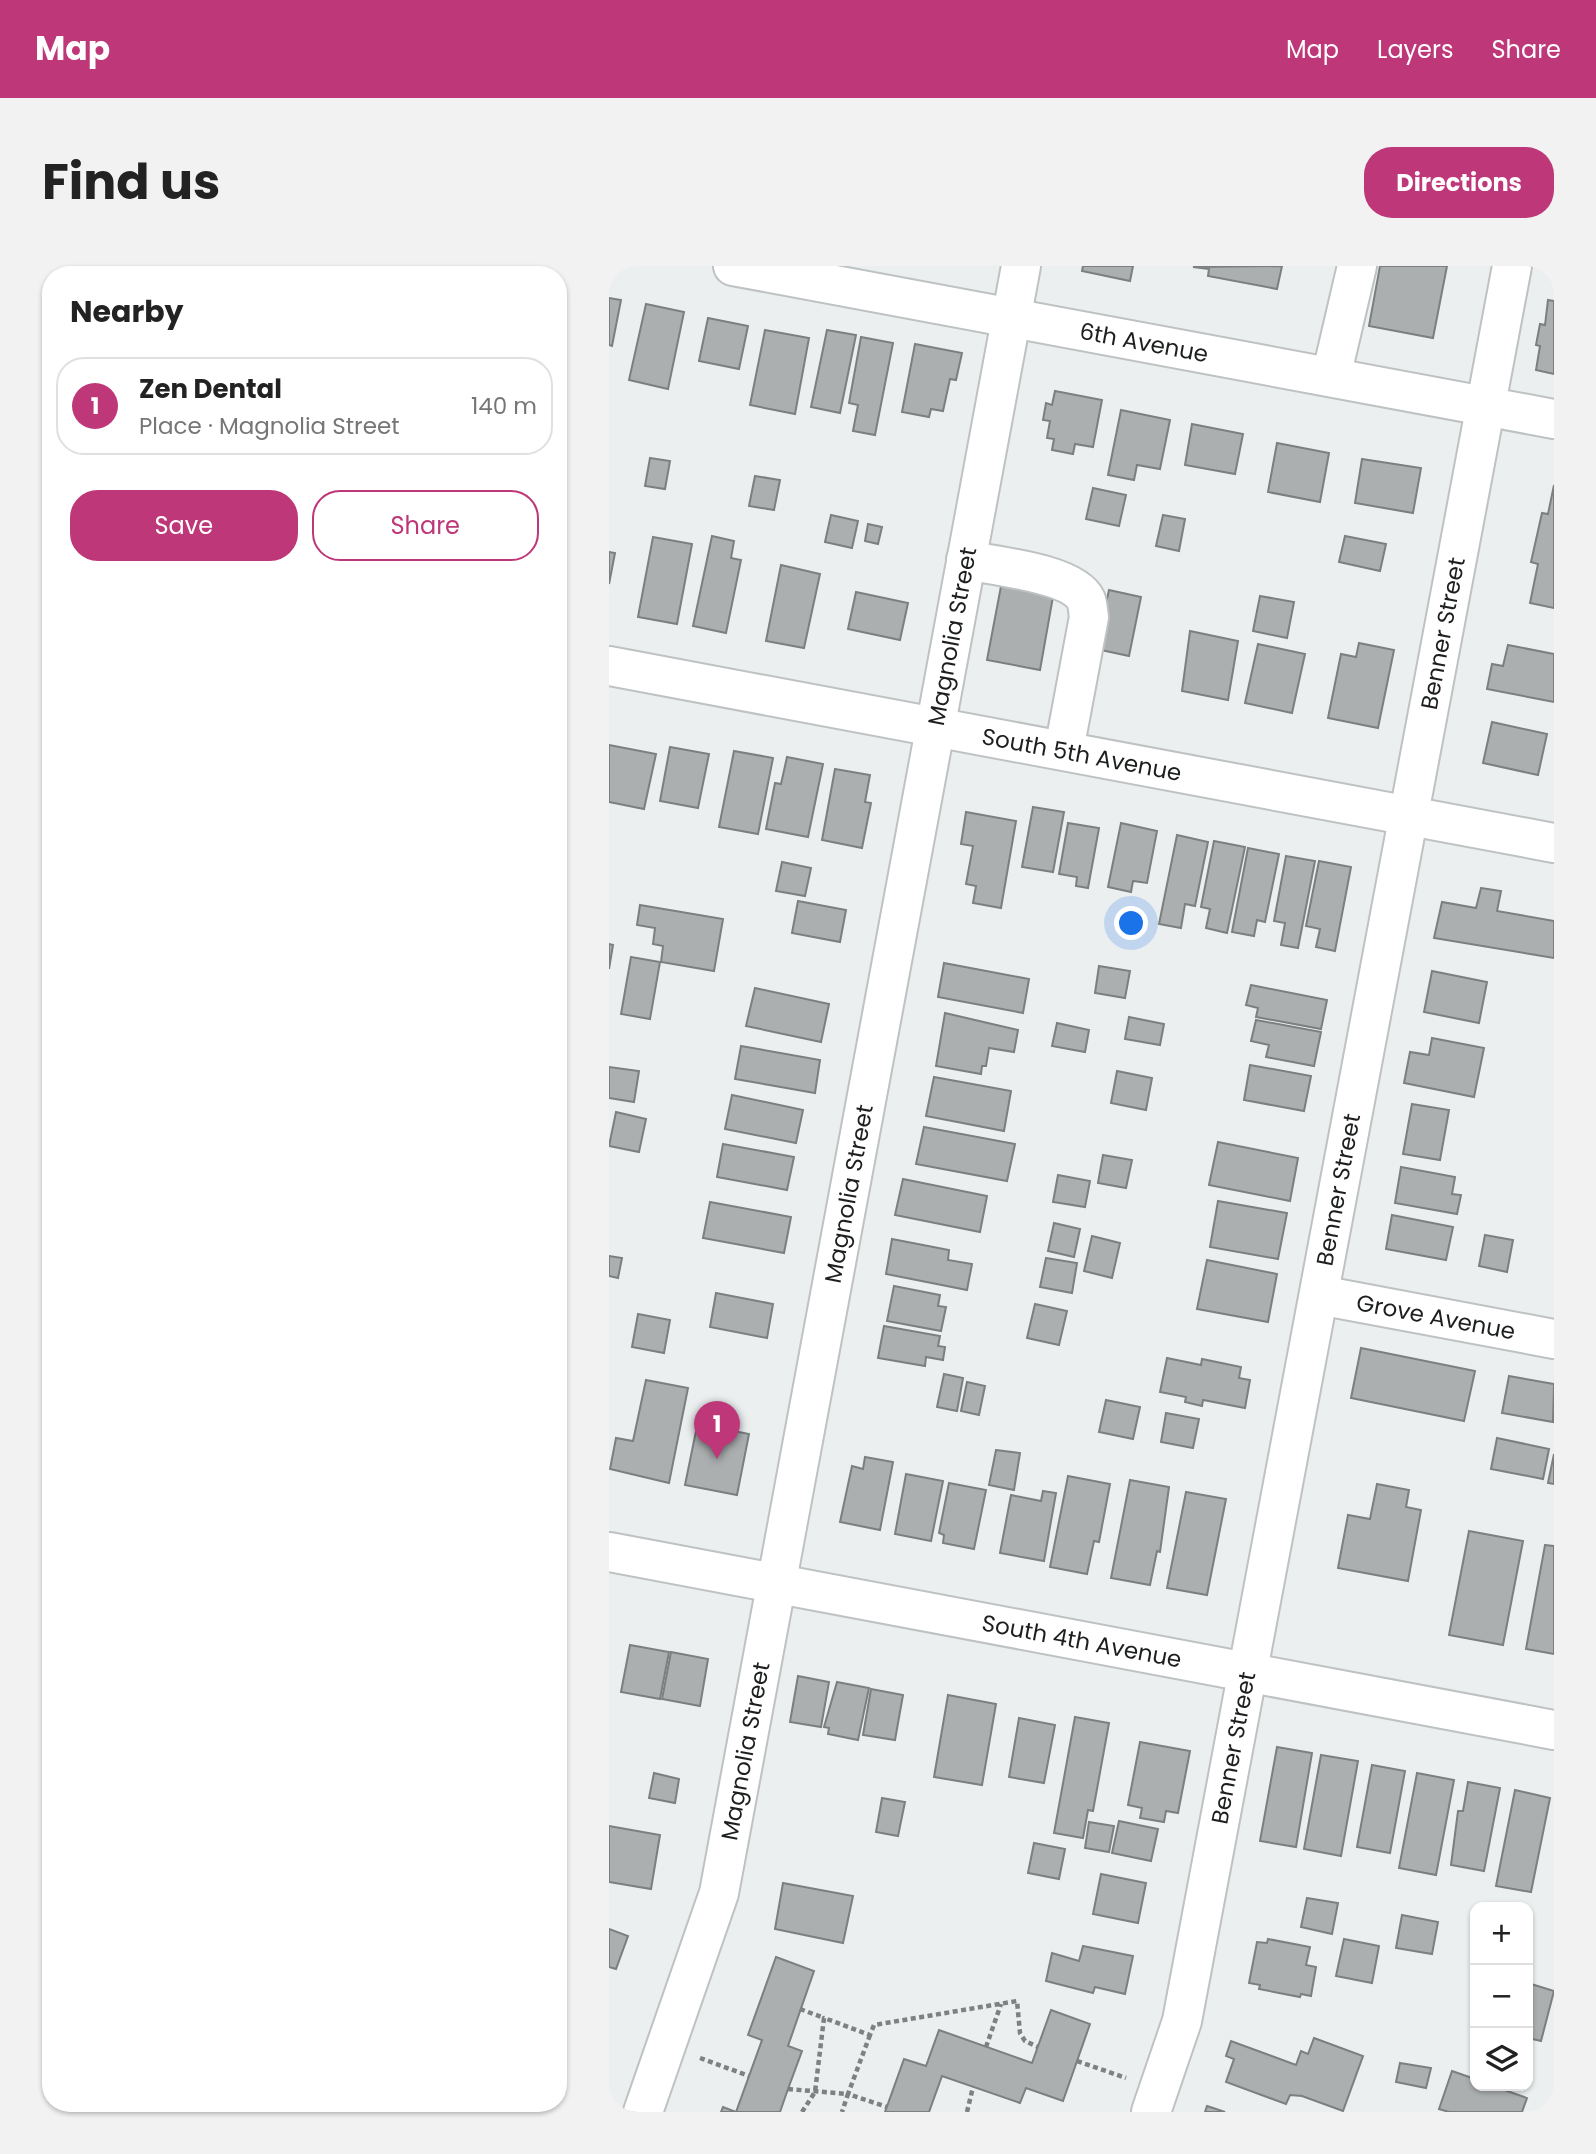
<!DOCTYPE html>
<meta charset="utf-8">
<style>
body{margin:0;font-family:Poppins,sans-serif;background:#f2f2f2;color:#222}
.controls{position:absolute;right:21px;bottom:21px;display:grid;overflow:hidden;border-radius:14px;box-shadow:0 2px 5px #0004}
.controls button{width:63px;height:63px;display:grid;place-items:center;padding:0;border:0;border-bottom:2px solid #e0e0e0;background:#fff;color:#222;font:35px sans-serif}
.you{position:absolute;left:523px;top:658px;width:24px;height:24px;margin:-18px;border:5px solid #fff;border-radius:50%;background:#1a73e8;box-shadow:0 0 0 10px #1a73e833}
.badge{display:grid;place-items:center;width:46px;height:46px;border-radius:50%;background:#be3778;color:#fff;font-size:23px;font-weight:700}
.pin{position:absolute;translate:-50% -58px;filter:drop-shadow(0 2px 4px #0008)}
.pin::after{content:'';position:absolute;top:37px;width:24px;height:21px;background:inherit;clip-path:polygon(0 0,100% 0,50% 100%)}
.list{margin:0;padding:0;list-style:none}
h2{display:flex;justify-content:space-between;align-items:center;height:91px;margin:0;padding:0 28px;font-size:30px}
h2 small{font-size:23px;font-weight:400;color:#767676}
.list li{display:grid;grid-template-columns:46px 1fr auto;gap:21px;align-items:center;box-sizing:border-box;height:98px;margin:0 14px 14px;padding:0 14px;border:2px solid #e0e0e0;border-radius:28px}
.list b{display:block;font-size:26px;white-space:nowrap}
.list p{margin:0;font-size:23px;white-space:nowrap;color:#767676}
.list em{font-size:23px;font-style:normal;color:#767676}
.actions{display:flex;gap:14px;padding:21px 28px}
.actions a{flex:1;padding:16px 0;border:2px solid #be3778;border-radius:28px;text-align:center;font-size:24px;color:#be3778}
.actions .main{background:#be3778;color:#fff}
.icon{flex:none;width:38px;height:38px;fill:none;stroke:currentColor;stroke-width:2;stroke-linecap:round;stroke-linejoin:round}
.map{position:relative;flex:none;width:945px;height:1846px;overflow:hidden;border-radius:28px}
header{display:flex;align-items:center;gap:42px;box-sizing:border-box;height:98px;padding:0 35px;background:#be3778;color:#fff}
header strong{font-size:33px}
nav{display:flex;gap:38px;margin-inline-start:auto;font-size:24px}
.intro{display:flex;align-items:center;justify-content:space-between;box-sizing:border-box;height:168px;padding:0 42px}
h1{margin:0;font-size:49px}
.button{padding:18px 32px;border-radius:28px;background:#be3778;color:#fff;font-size:24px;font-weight:700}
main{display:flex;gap:42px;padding:0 42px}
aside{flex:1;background:#fff;border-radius:28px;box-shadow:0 2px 5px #0004}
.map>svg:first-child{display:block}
.building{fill:#abafaf;stroke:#7b7f7f;stroke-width:2}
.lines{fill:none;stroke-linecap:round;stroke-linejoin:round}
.minor-casing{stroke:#bec2c3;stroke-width:42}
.path{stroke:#7e8181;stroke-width:4.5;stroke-dasharray:5 3.5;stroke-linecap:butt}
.minor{stroke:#fff;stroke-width:38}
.labels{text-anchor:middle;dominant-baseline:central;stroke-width:6;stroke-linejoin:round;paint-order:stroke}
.street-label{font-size:23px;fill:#1d1f1f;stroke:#fff}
</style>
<header>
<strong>Map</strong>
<nav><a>Map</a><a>Layers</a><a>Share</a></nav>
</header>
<div class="intro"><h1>Find us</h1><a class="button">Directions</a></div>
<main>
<aside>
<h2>Nearby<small></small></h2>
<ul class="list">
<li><span class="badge">1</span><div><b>Zen Dental</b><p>Place · Magnolia Street</p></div><em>140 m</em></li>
</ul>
<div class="actions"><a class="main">Save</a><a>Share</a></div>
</aside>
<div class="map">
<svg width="945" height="1846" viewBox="0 0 945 1846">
<rect width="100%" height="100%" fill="#ebeff0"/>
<g class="building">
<path d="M474,0H524L521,15L473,5Z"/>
<path d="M673,0L668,23L599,10L600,3L584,1Z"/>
<path d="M771,0H838L824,72L760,60Z"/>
<path d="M0,32L12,34L3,80L0,79Z"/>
<path d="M939,34L945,35V108L927,104L931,80L927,79L931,58L936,59Z"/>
<path d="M37,38L75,46L59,123L20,114Z"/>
<path d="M99,52L139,60L130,103L90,95Z"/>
<path d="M156,64L200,72L186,148L141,139Z"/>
<path d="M218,64L247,69L231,147L202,141Z"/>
<path d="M252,71L284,77L266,169L244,165L249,139L240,137Z"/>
<path d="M306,78L353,87L347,114L341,113L334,145L322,143L320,151L293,146Z"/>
<path d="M446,125L493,134L484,181L466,178L464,188L443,184L445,173L438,172L441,155L434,154L437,137L443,139Z"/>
<path d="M512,144L561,154L551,203L528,199L525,214L499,209Z"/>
<path d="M583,158L634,168L626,208L576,199Z"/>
<path d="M668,177L720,187L711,236L659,226Z"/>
<path d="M41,192L61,195L56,223L36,220Z"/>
<path d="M753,193L812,202L804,247L746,237Z"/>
<path d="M146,210L171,214L165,244L140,240Z"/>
<path d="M945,219V342L921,337L929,298L922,296L933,247L939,248Z"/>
<path d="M484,222L517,229L510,260L477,253Z"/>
<path d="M222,249L249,255L243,282L216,276Z"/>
<path d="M554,249L576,253L570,285L547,280Z"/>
<path d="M259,258L273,261L269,278L256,275Z"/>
<path d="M103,270L125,275L122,292L132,294L117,367L84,360Z"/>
<path d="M736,270L777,278L771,305L730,296Z"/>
<path d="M44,271L83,278L68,358L29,351Z"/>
<path d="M0,286L6,287L0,318Z"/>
<path d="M172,299L211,308L195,382L157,375Z"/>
<path d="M393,315L445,325L431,404L378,394Z"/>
<path d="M500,324L532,331L520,390L487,383Z"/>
<path d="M247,326L299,337L291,374L239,363Z"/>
<path d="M651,330L685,336L678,372L644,365Z"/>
<path d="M581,365L629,375L619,434L573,425Z"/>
<path d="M750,377L785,384L769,462L719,452L732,388L747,391Z"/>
<path d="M649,378L696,388L683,447L636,437Z"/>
<path d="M899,379L945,388V436L878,423L883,398L894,400Z"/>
<path d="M883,456L938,468L929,509L874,497Z"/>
<path d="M0,479L47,488L35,543L0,536Z"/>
<path d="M61,481L100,488L89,542L51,535Z"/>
<path d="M125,485L164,492L149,568L110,561Z"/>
<path d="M178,491L214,498L199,571L157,563L166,517L172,518Z"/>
<path d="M226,503L261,509L256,536L262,537L253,582L213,574Z"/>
<path d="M424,541L455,546L444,606L413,601Z"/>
<path d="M357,546L407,555L392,642L364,637L367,620L357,618L364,580L352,578Z"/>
<path d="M459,557L490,562L479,622L467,620L468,611L450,608Z"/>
<path d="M512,557L548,565L538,617L524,615L522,626L499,621Z"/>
<path d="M568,569L599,576L586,640L576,638L572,662L550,658Z"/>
<path d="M605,575L636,581L618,667L597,662L601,643L592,641Z"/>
<path d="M639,582L670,588L656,656L648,654L645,670L623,666Z"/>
<path d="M677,590L706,595L689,682L672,679L676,657L665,655Z"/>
<path d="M710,595L742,601L726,685L707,681L711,663L697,660Z"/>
<path d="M173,596L202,602L196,630L167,625Z"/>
<path d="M872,622L892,625L888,645L945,655V692L825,672L833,636L867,642Z"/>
<path d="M189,635L237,644L231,676L183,667Z"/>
<path d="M31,639L114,653L105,705L52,696L54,680L44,678L46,662L28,659Z"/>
<path d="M0,678L4,679L0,703Z"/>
<path d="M22,691L51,696L41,753L12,748Z"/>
<path d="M335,697L420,713L414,747L329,731Z"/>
<path d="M490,700L521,705L516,732L486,727Z"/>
<path d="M823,705L878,716L870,757L815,746Z"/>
<path d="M642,719L718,734L712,763L647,751L649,742L637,739Z"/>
<path d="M146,722L220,738L212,776L137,760Z"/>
<path d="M336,747L409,764L405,786L380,782L377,800H373L372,808L327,800Z"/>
<path d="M520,751L555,758L551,779L516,773Z"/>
<path d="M647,754L712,766L705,800L657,791L660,779L642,775Z"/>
<path d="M448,757L480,764L476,786L443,780Z"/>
<path d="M823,772L875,782L865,831L795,817L801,786L820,789Z"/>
<path d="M132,780L211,794L206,827L126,813Z"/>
<path d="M641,799L702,810L695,845L635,834Z"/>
<path d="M0,801L30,805L25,836L0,832Z"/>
<path d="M508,805L543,812L537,844L502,837Z"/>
<path d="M325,811L402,825L395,865L317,850Z"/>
<path d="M123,829L194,844L187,877L116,863Z"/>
<path d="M803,838L840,844L831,894L794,888Z"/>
<path d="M7,846L37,853L30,886L0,880Z"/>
<path d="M315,861L406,878L398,915L307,898Z"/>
<path d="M609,876L689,892L681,935L600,919Z"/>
<path d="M114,878L185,891L178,924L108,911Z"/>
<path d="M494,889L523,894L517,922L489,917Z"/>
<path d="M792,901L846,911L843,928L852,929L848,948L786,937Z"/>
<path d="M449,909L481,915L476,941L444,936Z"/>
<path d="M294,913L378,930L371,966L286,949Z"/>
<path d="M609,935L678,947L669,993L601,981Z"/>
<path d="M101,936L182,951L175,987L94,972Z"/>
<path d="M783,949L844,961L837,994L777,983Z"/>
<path d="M445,957L471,963L465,991L439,985Z"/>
<path d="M876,969L904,974L898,1006L870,1000Z"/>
<path d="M483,970L511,977L503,1012L475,1005Z"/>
<path d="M283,973L340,984L339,994L363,998L358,1024L277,1008Z"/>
<path d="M0,990L13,992L9,1012L0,1010Z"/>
<path d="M437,992L468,997L463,1027L431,1021Z"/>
<path d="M598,994L668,1008L659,1056L588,1043Z"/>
<path d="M285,1020L331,1029L329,1040L337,1041L332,1065L278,1055Z"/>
<path d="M107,1027L164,1038L158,1072L101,1061Z"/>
<path d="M426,1038L458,1045L450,1079L418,1072Z"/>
<path d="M29,1048L61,1054L55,1087L23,1081Z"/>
<path d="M275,1060L331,1070L329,1080L336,1081L334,1094L317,1091L316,1100L269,1092Z"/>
<path d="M752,1082L866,1105L855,1155L742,1132Z"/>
<path d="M558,1092L592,1099L593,1093L632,1101L630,1112L641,1114L636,1142L594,1134L593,1140L576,1136L577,1131L551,1126Z"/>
<path d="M335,1108L354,1112L348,1145L328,1141Z"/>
<path d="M900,1110L945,1118L944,1156L893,1147Z"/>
<path d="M37,1114L79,1122L60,1217L1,1203L7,1172L24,1175Z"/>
<path d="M358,1116L376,1120L370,1149L352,1145Z"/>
<path d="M497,1134L531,1141L524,1173L490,1166Z"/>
<path d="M557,1147L590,1153L584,1182L552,1176Z"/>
<path d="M100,1160L140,1168L128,1229L76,1219L87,1165L99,1168Z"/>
<path d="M888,1172L940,1183L934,1213L882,1203Z"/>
<path d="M387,1184L411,1187L405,1224L380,1219Z"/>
<path d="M945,1188V1218L939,1217Z"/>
<path d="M256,1191L284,1196L271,1264L231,1256L243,1200L254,1203Z"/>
<path d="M297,1208L334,1215L322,1275L286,1268Z"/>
<path d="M459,1210L501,1218L490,1276L485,1275L478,1308L441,1301Z"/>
<path d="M521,1214L560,1221L551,1286L548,1285L541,1319L502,1312Z"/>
<path d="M340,1217L377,1224L365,1283L334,1277L335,1269L330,1267Z"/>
<path d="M768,1218L800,1224L797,1241L812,1244L799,1315L729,1302L739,1249L761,1253Z"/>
<path d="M434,1225L447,1227L435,1295L391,1287L402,1229L432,1235Z"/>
<path d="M577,1226L617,1233L598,1329L558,1322Z"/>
<path d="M860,1265L914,1275L894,1379L840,1369Z"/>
<path d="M936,1279L945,1280V1388L917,1383Z"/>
<path d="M21,1379L60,1386L51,1433L12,1426Z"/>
<path d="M62,1386L99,1393L91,1440L53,1433Z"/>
<path d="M189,1410L220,1416L212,1461L181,1456Z"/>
<path d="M228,1416L260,1422L249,1474L219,1468L220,1462L215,1461Z"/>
<path d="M262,1423L294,1429L286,1474L254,1469Z"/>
<path d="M339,1429L387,1438L373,1519L325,1511Z"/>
<path d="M466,1451L500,1457L484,1545L479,1544L474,1572L445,1567Z"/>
<path d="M410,1452L446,1459L435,1517L400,1511Z"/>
<path d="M531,1476L581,1485L569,1547L557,1545L555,1556L531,1552L533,1542L519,1539Z"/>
<path d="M668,1481L703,1487L687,1581L651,1575Z"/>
<path d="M712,1489L749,1495L732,1590L695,1583Z"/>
<path d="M763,1499L796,1505L781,1587L748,1581Z"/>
<path d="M45,1507L70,1513L66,1537L40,1532Z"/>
<path d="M808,1507L845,1514L827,1609L790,1602Z"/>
<path d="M859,1516L891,1522L875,1605L842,1599L849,1545H854Z"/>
<path d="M906,1524L941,1532L922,1626L887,1620Z"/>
<path d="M273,1532L296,1536L289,1570L267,1566Z"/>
<path d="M510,1555L549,1563L542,1595L503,1587Z"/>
<path d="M480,1556L505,1560L500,1586L476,1582Z"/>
<path d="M0,1560L51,1569L42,1623L0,1616Z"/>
<path d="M425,1577L456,1583L450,1613L419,1607Z"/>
<path d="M492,1608L537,1617L529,1657L484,1648Z"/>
<path d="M174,1617L244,1630L234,1677L166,1663Z"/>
<path d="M698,1632L729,1637L723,1668L692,1661Z"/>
<path d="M793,1649L829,1656L823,1688L787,1682Z"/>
<path d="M0,1663L19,1670L7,1703L0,1701Z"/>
<path d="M659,1673L701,1681L697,1699L707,1701L702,1730L692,1728L691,1731L650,1723L651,1719L640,1717L648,1676L658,1677Z"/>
<path d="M735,1673L770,1680L763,1717L727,1710Z"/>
<path d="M474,1680L524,1690L516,1728L486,1721L484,1727L437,1715L443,1687L470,1695Z"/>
<path d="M167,1691L205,1705L179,1780L193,1785L179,1823L171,1846H112L114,1841L127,1846L153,1774L139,1769Z"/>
<path d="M919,1717L945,1725L932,1775L919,1772Z"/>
<path d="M442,1744L481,1758L454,1835L417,1822L411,1837L333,1810L320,1846H276L295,1793L317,1800L330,1764L423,1797Z"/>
<path d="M705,1772L754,1790L734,1845L693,1830L681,1829L677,1838L617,1816L625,1793L617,1790L622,1775L687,1799L692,1785L699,1788Z"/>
<path d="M791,1797L822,1802L817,1822L787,1816Z"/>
<path d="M843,1805L866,1813V1820H884L918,1832L913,1846H840L830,1843Z"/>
<path d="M598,1840L616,1846H596Z"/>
</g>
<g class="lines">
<g class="minor-casing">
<g id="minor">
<path id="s1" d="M124,0L945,153"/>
<path d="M722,111L748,0"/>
<path d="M357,294C385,300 464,307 477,334C479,339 479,346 480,351L455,484"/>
<path id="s2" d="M0,400L945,577"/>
<path id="s3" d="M710,1029L945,1073"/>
<path id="s4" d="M0,1286L945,1464"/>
<path id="s5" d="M34,1846L110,1627L412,0"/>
<path id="s6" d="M542,1846L573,1755L903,0"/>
</g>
</g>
<g class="path">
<path d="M191,1743L215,1752"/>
<path d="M261,1769L239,1828L278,1841"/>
<path d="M377,1781L392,1738"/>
<path d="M91,1792L140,1810"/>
<path d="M468,1795L517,1812"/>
<path d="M179,1823L239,1828L233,1846"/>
<path d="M193,1846L206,1826L215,1752L261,1769L265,1759L408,1735L411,1767L416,1775L429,1781"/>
<path d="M358,1846L364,1821"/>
</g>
<use href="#minor" class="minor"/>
</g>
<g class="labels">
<g class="street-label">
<text stroke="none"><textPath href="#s1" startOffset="418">6th Avenue</textPath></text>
<text stroke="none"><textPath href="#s6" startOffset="1508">Benner Street</textPath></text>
<text stroke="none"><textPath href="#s5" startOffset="1510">Magnolia Street</textPath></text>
<text stroke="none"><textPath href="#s2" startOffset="481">South 5th Avenue</textPath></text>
<text stroke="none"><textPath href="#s6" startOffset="942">Benner Street</textPath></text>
<text stroke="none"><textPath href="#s5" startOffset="943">Magnolia Street</textPath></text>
<text stroke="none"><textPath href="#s3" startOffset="119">Grove Avenue</textPath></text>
<text stroke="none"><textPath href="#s4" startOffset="481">South 4th Avenue</textPath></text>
<text stroke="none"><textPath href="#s6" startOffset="374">Benner Street</textPath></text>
<text stroke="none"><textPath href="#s5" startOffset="376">Magnolia Street</textPath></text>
</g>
</g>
</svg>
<div class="controls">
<button>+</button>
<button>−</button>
<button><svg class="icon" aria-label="layers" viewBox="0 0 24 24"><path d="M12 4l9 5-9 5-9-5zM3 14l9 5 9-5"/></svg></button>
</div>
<div class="you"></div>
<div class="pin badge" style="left:108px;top:1193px">1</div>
</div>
</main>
